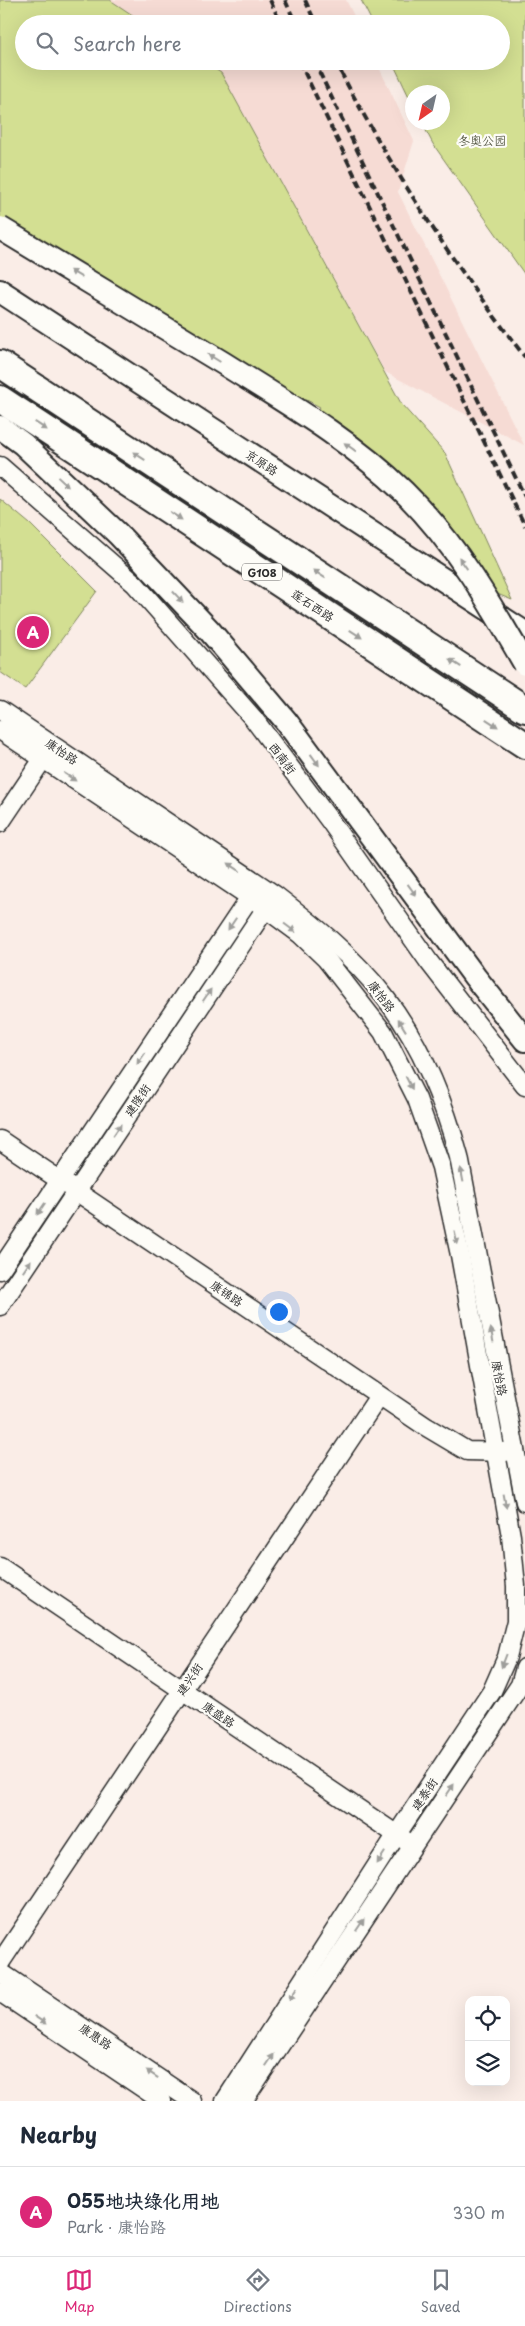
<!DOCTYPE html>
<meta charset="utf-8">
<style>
body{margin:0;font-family:"Playpen Sans","LXGW WenKai TC",sans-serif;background:#f2f2f3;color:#1f2937}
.controls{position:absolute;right:15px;bottom:15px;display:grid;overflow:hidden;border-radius:10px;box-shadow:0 5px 20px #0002}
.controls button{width:45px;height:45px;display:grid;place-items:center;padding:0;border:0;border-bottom:1px solid #e0e1e3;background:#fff;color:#1f2937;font:25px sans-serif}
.compass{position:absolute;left:405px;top:85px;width:45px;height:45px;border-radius:50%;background:#fff;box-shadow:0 5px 20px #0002;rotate:214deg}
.you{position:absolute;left:278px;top:1311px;width:18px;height:18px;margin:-12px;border:4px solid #fff;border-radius:50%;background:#1a73e8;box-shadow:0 0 0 8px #1a73e833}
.badge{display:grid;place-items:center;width:32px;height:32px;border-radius:50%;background:#db2777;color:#fff;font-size:16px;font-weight:700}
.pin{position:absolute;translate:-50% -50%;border:2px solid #fff;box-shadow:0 1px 5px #0006}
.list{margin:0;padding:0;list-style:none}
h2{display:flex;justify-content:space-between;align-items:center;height:65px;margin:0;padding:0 20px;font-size:21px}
h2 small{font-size:16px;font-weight:400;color:#747a83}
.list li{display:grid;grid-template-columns:32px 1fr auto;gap:15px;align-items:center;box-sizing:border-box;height:90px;padding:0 20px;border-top:1px solid #e0e1e3}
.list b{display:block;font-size:19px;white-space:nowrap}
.list p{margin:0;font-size:16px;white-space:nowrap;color:#747a83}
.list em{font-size:16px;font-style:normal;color:#747a83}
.icon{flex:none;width:28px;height:28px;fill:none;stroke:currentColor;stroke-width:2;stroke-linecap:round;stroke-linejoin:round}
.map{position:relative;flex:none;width:525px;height:2101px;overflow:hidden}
.search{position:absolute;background:#fff;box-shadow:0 5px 20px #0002;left:15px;right:15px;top:15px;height:55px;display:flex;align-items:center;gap:12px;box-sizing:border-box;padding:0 18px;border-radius:28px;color:#747a83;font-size:19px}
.sheet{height:155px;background:#fff}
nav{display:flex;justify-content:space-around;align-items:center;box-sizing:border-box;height:70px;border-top:1px solid #e0e1e3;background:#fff;font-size:14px;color:#747a83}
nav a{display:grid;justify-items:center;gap:2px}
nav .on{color:#db2777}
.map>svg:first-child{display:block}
.built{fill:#f6dbd4}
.green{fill:#d3df92;stroke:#7f855e}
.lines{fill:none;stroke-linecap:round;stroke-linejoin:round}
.minor-casing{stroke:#2b2b2b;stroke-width:21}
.major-casing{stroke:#2b2b2b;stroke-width:26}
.highway-casing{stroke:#2b2b2b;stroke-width:30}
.minor{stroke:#fdfcf7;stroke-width:18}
.major{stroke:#fdfcf7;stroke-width:22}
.highway{stroke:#fdfcf7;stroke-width:26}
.rail{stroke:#2b2b2b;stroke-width:4;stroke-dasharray:8 4;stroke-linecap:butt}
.major-bridge-casing{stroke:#2b2b2b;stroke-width:26;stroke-linecap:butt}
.major-bridge{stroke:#fdfcf7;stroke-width:22}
.oneway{fill:#9e9e9b}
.labels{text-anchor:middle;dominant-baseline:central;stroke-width:4.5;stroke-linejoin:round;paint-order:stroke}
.shield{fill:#fdfcf7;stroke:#6a6a68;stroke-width:1}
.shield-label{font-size:11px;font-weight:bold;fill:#2b2b2b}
.park-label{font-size:12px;fill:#555845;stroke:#fdfcf7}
.street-label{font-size:12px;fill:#2b2b2b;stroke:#fdfcf7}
</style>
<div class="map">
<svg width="525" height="2101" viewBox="0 0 525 2101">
<rect width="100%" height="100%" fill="#faede7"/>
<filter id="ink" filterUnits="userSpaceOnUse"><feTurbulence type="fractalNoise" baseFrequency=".02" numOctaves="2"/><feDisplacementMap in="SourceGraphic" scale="10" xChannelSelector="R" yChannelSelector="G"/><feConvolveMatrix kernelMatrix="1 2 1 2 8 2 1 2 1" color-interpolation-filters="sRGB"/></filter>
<g filter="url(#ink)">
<g class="built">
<path d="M110,0H346L358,24H146Z"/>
<path d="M203,61H376L414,141L398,192L524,445L385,372L221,73Z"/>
</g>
<g class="green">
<path d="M0,0H110L146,24H24V61H203L221,73L402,405L445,453L512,600L463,580L398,497L306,428L320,407L47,264L0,233Z"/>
<path d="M361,0H525V275L433,144L422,123L442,122V92H412V103L392,61H501V24H373Z"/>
<path d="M0,499L30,524L97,591L25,689L0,672Z"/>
</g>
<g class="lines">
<g class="minor-casing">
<g id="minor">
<path d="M0,466L135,584L253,718L330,821L429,962L525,1086"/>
<path d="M0,710L275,895C314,925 353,956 384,996C420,1042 444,1101 459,1157L525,1502"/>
<path d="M0,730L250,897L300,934L326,959L383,1032L417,1099L441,1167L460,1255L511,1536L516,1586V1621L507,1657L492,1691L397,1834L225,2101"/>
<path d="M0,823L43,759"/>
<path d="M0,1140L425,1426L467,1451L506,1452"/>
<path d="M0,1270L256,888"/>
<path d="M0,1306L272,899"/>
<path d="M0,1567L406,1841"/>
<path d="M0,1963L379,1396"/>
<path d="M0,1972L192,2101"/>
<path d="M0,1992L162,2101"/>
<path d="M243,2101L520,1685L525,1668"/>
</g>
</g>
<g class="major-casing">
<g id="major">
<path d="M0,291L525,633"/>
<path d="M0,427L23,444L118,534L209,630L286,721L475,977L525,1040"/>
</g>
</g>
<g class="highway-casing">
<g id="highway">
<path d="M0,364L525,709"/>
<path d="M0,399L525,745"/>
</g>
</g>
<use href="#minor" class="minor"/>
<use href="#major" class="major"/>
<use href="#highway" class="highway"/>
<g class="rail">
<path d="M270,0L281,24"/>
<path d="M285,0L296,24"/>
<path d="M305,0L316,24"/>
<path d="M299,61L525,526"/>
<path d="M314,61L525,497"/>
<path d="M335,61C389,166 453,264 525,357"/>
</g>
<g class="major-bridge-casing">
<path id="major-bridge" d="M0,228C74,273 149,318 223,363C285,402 351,440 404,492C455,542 490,603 525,664"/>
</g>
<use href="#major-bridge" class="major-bridge"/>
</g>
<defs><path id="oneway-solid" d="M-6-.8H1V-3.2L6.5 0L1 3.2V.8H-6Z" transform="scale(1.25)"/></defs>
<g class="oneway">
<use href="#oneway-solid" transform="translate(76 274) rotate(-149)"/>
<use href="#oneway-solid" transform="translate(214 358) rotate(-148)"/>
<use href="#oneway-solid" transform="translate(41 426) rotate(33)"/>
<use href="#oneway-solid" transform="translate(350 447) rotate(-144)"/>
<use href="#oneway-solid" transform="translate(139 456) rotate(-147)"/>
<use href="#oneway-solid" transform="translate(63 482) rotate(43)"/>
<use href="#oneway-solid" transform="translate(176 516) rotate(33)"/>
<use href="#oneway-solid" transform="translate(463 563) rotate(-125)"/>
<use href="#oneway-solid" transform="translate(319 574) rotate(-147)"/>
<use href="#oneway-solid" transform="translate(178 597) rotate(47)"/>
<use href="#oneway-solid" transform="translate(356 634) rotate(33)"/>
<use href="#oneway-solid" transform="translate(455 663) rotate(-147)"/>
<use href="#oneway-solid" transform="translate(492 723) rotate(33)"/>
<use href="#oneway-solid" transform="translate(315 760) rotate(54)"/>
<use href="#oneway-solid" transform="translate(70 777) rotate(34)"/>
<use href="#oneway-solid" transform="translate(234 867) rotate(-146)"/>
<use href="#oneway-solid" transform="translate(412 890) rotate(54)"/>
<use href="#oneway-solid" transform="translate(232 924) rotate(124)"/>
<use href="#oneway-solid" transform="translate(290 928) rotate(37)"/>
<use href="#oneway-solid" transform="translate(207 995) rotate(-56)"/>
<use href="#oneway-solid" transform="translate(402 1025) rotate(-122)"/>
<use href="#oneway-solid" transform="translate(141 1059) rotate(124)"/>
<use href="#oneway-solid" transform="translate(409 1083) rotate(63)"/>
<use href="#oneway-solid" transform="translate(117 1130) rotate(-56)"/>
<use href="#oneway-solid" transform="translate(462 1175) rotate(-101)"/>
<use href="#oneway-solid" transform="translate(41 1209) rotate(124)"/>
<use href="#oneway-solid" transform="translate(456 1238) rotate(78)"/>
<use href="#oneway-solid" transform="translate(27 1266) rotate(-56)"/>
<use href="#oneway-solid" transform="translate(492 1335) rotate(-101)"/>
<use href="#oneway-solid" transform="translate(505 1501) rotate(79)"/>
<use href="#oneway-solid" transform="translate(504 1661) rotate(111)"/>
<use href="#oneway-solid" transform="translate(450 1790) rotate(-56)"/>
<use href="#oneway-solid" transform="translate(381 1858) rotate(123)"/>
<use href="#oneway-solid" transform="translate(360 1925) rotate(-56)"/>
<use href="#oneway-solid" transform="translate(293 1994) rotate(123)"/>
<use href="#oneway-solid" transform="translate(40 2020) rotate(34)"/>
<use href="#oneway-solid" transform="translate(270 2060) rotate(-56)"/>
<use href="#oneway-solid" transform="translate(152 2074) rotate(-146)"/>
</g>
</g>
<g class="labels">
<rect class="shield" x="242" y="563.5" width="40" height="17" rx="4"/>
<g class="shield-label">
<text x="262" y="572">G108</text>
</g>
<g class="park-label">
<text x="482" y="140">冬奥公园</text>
</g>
<g class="street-label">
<text transform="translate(262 462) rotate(33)">京原路</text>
<text transform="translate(313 605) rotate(33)">莲石西路</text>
<text transform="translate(62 751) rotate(34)">康怡路</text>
<text transform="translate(283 758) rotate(53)">西南街</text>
<text transform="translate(382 996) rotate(53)">康怡路</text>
<text transform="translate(137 1100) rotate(-56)">建隆街</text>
<text transform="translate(227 1293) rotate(34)">康锦路</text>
<text transform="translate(500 1378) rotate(79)">康怡路</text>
<text transform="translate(189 1679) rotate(-56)">建兴街</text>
<text transform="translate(219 1714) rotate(34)">康盛路</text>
<text transform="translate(424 1794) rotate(-56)">建泰街</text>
<text transform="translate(96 2036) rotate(34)">康惠路</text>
</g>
</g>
</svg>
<div class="controls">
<button><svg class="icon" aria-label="locate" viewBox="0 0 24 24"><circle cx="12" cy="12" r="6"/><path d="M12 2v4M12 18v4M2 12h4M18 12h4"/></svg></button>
<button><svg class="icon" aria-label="layers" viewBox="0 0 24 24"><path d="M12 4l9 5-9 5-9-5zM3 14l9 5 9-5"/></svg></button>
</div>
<svg class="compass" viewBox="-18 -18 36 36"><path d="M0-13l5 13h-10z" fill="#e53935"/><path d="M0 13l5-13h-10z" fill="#747a83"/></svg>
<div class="you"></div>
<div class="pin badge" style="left:33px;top:632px">A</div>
<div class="search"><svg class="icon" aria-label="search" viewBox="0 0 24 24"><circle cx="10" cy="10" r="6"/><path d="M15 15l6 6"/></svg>Search here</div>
</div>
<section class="sheet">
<h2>Nearby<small></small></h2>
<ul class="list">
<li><span class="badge">A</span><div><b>055地块绿化用地</b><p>Park · 康怡路</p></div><em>330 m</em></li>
</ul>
</section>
<nav>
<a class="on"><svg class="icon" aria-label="map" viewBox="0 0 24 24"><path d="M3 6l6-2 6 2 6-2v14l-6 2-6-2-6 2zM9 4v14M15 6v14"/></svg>Map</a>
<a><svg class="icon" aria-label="directions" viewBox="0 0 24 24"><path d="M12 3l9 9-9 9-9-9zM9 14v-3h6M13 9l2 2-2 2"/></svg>Directions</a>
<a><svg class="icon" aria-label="saved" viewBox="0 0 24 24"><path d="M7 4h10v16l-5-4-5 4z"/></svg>Saved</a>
</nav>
